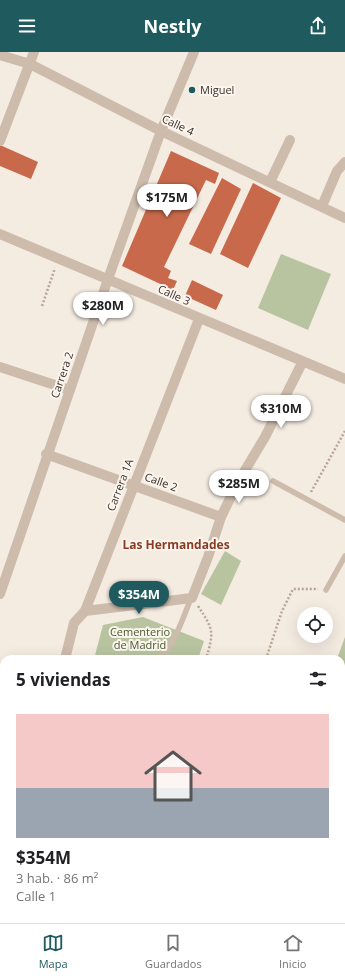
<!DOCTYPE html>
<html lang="es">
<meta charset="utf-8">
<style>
:root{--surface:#fff;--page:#f6f6f6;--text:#202124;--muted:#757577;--line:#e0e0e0;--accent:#1f5a5e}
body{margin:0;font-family:"Open Sans",sans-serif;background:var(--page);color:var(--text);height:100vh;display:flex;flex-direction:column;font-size:15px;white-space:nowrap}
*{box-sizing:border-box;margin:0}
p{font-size:13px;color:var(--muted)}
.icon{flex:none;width:22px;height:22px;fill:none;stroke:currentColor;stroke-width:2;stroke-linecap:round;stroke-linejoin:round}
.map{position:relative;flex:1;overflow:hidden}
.side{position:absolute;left:0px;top:603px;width:345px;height:268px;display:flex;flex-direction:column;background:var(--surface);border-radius:12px 12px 0 0;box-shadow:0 4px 16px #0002}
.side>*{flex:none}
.tools{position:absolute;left:297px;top:555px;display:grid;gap:8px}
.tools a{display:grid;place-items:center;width:36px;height:36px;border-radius:50%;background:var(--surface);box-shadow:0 4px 16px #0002;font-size:20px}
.price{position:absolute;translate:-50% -34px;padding:0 9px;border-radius:14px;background:#fff;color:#222;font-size:13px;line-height:26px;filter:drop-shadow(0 1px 2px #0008)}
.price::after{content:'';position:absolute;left:50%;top:24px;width:12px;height:9px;margin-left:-6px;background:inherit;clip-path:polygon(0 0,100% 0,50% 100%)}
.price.current{background:var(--accent);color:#fff}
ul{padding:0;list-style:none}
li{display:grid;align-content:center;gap:8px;height:212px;padding:0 16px}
li span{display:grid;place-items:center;height:124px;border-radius:0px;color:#555}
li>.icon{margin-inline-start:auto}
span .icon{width:72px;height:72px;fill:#fffc;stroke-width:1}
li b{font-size:17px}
h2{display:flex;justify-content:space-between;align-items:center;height:48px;padding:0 16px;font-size:17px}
header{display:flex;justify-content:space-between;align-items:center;height:52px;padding:0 16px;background:var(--accent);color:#fff;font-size:18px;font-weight:700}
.dock{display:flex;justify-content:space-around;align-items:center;height:56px;border-top:1px solid var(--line);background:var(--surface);font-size:11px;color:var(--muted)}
.dock a{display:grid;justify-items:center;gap:2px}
.dock .current{color:var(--accent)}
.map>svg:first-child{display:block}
.green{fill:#b8c4a0}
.building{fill:#c8694b}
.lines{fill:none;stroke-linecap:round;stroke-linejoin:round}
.path{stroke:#b9a596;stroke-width:2.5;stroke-dasharray:2 2;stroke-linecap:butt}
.lane{stroke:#cdbbac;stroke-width:5.5}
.street{stroke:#cdbbac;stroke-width:10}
.poi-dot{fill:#1f5a5e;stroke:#fbf5ee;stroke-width:1.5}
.labels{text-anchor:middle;stroke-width:4;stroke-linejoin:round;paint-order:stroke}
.poi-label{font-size:11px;fill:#3b302b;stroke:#fbf5ee;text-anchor:start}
.street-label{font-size:11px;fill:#3b302b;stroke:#fbf5ee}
.park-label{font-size:11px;fill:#4a5a2e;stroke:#fbf5ee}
.neighbourhood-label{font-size:12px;font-weight:bold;fill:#8c3b22;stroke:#fbf5ee}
</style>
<header><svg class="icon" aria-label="menu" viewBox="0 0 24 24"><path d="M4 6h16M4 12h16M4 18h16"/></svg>Nestly<svg class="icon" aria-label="share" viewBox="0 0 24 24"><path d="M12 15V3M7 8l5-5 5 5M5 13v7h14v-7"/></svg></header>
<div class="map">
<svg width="345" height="871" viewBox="0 0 345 871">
<rect width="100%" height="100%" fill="#f4ebe1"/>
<g class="green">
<polygon points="281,202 331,222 308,278 258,256"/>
<polygon points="225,499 241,509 221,553 201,542"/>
<polygon points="143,565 204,589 198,607 94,607 103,573"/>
<polygon points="345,585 345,871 266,871 265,867 341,867 341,607 337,607"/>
<polygon points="0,644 4,646 4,867 128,867 127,871 0,871"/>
</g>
<g class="building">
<polygon points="0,93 38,110 31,127 0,114"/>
<polygon points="171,99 219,121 215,132 206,128 164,215 171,219 168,226 177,229 173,238 122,214"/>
<polygon points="222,126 241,137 211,202 189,192"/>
<polygon points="253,131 281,146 248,216 220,202"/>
<polygon points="192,228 223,243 216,258 185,244"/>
</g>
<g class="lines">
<g class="path">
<polyline points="42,254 55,216"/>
<polyline points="311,440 345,379"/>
<path d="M198,554C214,578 214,580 206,607"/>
<polyline points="266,607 282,559 293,537 318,537"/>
<polyline points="0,771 3,776 0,786"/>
<polyline points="0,832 4,838"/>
<polyline points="31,867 37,871"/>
<polyline points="135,871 135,867"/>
</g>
<g class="lane">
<polyline points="273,429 345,468"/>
<polyline points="326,538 345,504"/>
<path d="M158,607C175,593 183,566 191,546"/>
<polyline points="344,871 345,861"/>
</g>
<g class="street">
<polyline points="0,3 30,12 161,79 345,166"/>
<polyline points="0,89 34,0"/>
<polyline points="270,130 290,88"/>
<polyline points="322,154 337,119 345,110"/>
<polyline points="0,182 345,327"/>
<polyline points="0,315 70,338"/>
<polyline points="46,402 221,465"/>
<polyline points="0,542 108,227 161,79 194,0"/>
<polyline points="85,559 192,546 208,505 221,465 238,430 265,385 302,311"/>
<polyline points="65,607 74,571 85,559 199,267"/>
</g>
</g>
<circle class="poi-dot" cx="192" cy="38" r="4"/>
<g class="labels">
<g class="poi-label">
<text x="200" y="42">Miguel</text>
</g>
<g class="street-label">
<text transform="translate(178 73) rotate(25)" y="4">Calle 4</text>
<text transform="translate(174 243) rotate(24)" y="4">Calle 3</text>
<text transform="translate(62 323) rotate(-71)" y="4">Carrera 2</text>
<text transform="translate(161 430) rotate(20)" y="4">Calle 2</text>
<text transform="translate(120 433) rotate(-69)" y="4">Carrera 1A</text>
</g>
<g class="park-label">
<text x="140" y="584">Cementerio<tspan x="140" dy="13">de Madrid</tspan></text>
</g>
<g class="neighbourhood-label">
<text x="176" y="497">Las Hermandades</text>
</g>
</g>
</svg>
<div class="tools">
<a><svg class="icon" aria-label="locate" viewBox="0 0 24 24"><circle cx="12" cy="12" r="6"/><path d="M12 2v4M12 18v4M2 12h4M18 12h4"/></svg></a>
</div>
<b class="price" style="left:167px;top:166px">$175M</b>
<b class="price" style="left:103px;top:274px">$280M</b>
<b class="price" style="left:281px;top:377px">$310M</b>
<b class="price" style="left:239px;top:452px">$285M</b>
<b class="price current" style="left:139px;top:563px">$354M</b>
<section class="side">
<h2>5 viviendas<svg class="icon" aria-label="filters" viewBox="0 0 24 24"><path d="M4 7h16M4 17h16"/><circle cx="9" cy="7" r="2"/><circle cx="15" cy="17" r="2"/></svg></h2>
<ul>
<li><span style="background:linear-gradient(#f6c9c9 60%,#9aa5b1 0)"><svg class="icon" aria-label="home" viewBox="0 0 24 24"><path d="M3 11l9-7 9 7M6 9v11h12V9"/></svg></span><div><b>$354M</b><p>3 hab. · 86 m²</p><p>Calle 1</p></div></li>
</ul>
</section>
</div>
<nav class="dock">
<a class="current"><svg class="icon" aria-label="map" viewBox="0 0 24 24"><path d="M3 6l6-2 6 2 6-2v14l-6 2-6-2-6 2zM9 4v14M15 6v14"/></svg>Mapa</a>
<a><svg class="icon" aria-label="saved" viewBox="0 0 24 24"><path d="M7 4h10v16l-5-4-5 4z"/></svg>Guardados</a>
<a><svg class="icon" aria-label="home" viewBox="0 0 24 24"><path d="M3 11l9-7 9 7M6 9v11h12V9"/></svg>Inicio</a>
</nav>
